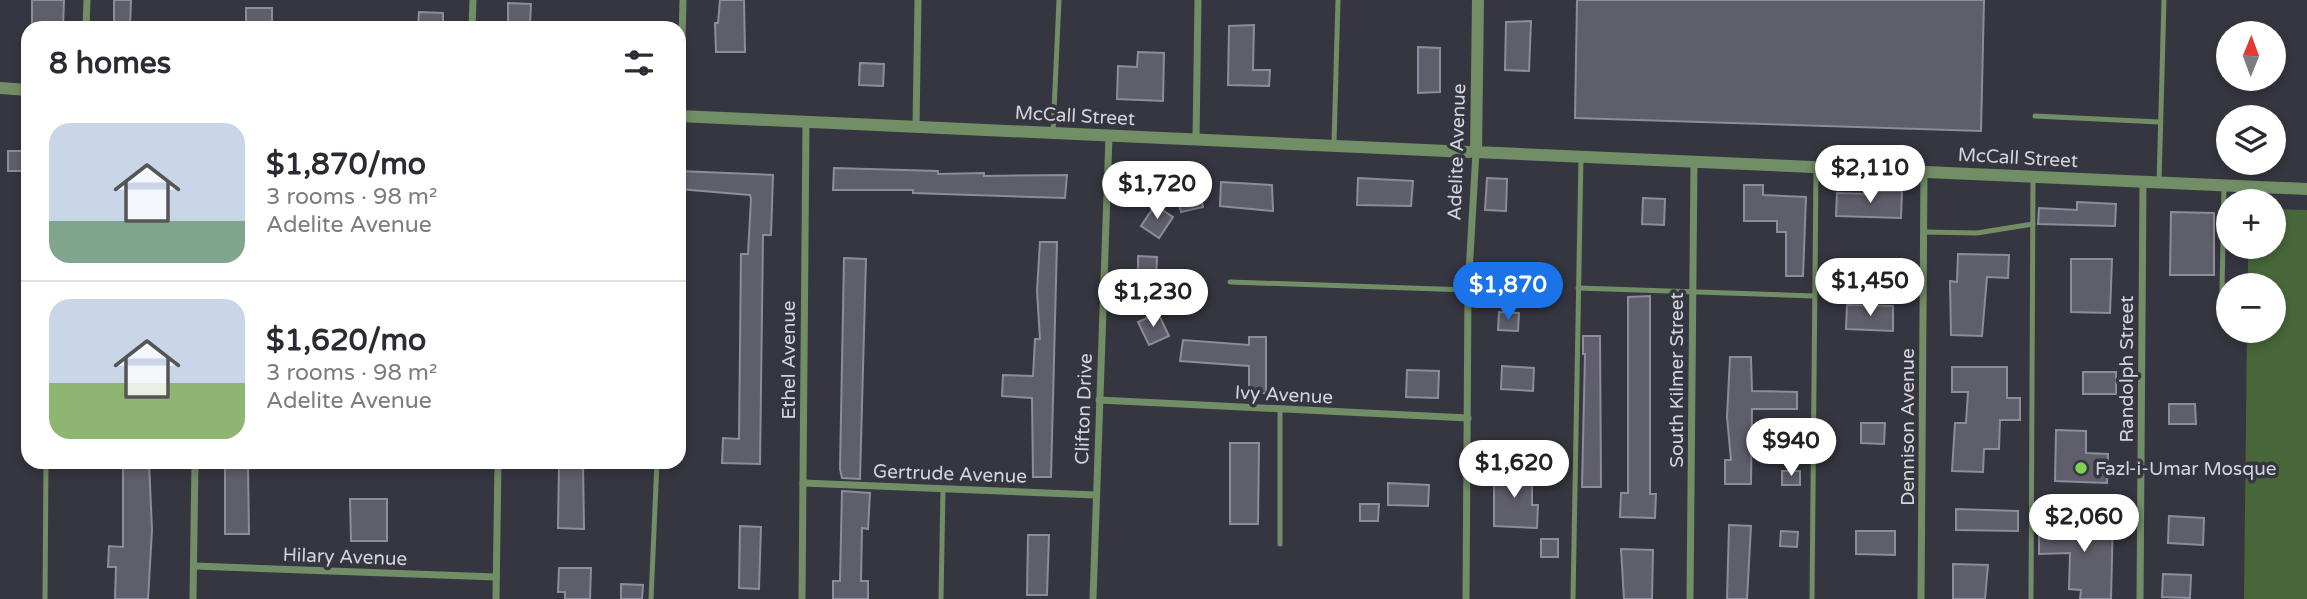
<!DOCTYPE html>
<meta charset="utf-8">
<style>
:root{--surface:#fff;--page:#f7f7f7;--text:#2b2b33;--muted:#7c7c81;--line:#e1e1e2;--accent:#1a73e8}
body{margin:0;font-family:"Varela Round",sans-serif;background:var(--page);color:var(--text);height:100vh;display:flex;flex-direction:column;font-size:26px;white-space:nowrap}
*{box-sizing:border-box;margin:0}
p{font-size:23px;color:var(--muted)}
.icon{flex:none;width:38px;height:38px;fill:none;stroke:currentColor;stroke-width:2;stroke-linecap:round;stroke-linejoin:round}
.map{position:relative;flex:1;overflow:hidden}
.side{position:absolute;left:21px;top:21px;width:665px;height:448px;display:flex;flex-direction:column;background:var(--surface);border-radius:21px;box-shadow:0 4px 10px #0003}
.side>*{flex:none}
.needle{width:46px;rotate:1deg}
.tools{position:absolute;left:2216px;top:21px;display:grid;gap:14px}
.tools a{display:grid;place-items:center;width:70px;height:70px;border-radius:50%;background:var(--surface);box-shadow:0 4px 10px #0003;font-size:35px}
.price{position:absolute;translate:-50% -60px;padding:0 16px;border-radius:24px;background:#fff;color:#222;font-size:23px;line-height:46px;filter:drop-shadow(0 2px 4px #0008)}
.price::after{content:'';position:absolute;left:50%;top:42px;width:21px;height:16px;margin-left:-10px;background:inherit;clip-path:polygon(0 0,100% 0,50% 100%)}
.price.on{background:var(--accent);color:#fff}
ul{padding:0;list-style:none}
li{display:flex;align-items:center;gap:21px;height:175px;padding:0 28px}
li+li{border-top:2px solid var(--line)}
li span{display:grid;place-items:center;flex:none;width:196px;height:140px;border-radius:21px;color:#555}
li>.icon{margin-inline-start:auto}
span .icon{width:84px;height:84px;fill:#fffc;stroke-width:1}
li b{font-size:30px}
h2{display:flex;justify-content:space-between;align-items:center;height:84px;padding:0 28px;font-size:30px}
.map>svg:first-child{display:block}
.green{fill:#47673a}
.building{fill:#5f5e6b;stroke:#8d8c9a;stroke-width:2}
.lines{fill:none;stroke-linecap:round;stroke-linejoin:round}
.service{stroke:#728e66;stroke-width:5}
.minor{stroke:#728e66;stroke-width:7}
.tertiary{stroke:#728e66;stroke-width:12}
.poi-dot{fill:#7dd154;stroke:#363641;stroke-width:2.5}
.labels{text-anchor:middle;stroke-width:7;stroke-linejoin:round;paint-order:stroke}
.street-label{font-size:19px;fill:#d4d4dc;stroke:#363641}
.poi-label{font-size:19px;fill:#d4d4dc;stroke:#363641;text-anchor:start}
</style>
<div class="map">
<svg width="2307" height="599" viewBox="0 0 2307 599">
<rect width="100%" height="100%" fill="#363641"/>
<polygon class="green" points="2273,209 2307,210 2307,599 2244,599 2247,331 2273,331 2273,285 2248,285 2248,247 2273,247"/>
<g class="building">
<polygon points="32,0 64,0 63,28 32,28"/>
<polygon points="114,0 131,0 130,28 114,28"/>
<polygon points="720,0 744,0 745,52 716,52 715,23 718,23"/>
<polygon points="1577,0 1984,0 1981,131 1575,118"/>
<polygon points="508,3 531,4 530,25 508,24"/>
<rect x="246" y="8" width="26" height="20"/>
<polygon points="419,12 443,13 443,28 418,28"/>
<polygon points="1531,21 1529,71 1505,70 1506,22"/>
<polygon points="1254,25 1253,70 1270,70 1269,86 1228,85 1229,26"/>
<polygon points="1418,47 1440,48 1440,92 1418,93"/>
<polygon points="1138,52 1164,53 1163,101 1117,99 1118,66 1137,67"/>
<polygon points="860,63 884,64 883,86 859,85"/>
<polygon points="8,151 26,151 25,171 8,171"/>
<polygon points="834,168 938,171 938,174 984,173 984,176 1067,175 1065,198 913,193 913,190 833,190"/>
<polygon points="679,171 773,175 771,235 763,235 760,464 722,463 723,438 739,439 741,254 748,254 751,199 750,195 679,189"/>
<polygon points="1358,178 1413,181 1411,206 1357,205"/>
<polygon points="1487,178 1507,179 1506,211 1485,210"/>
<polygon points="1221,182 1272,185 1273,211 1220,206"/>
<polygon points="1198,184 1203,207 1181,212 1176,189"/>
<polygon points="1744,185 1763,185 1763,195 1806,197 1803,276 1786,276 1786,232 1777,232 1777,221 1744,221"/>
<polygon points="1870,191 1902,191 1901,218 1836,216 1837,193 1870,194"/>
<polygon points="1643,198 1665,199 1664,225 1642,224"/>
<polygon points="2077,202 2116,204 2115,226 2038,224 2039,208 2077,210"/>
<polygon points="1155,205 1173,217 1159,238 1141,226"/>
<polygon points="2171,212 2214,213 2214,275 2170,275"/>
<polygon points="1040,242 1057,242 1051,477 1033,477 1032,398 1002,396 1003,375 1033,376 1035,339 1040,339 1037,291"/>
<polygon points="1958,254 2009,255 2008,278 1987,277 1982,336 1951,335 1950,281 1957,282"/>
<polygon points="1138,256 1157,257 1156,283 1138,282"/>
<polygon points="844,258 866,259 860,479 842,478 840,469"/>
<polygon points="2071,259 2112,259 2110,313 2071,312"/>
<polygon points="1650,296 1650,494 1656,494 1655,518 1620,517 1621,493 1628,493 1628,297"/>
<polygon points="1847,305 1893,306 1893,331 1846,329"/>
<polygon points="1499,312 1519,313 1518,331 1498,330"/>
<polygon points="1158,313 1169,336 1149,345 1138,322"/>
<polygon points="1583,336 1600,336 1601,487 1582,487 1585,354 1583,354"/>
<polygon points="1249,337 1266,337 1266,393 1249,393 1249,366 1180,361 1183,340 1249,345"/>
<polygon points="1730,357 1751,357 1752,391 1797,392 1797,409 1752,409 1751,484 1725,484 1725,460 1731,460 1727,417"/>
<polygon points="1502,366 1534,368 1533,391 1501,389"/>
<polygon points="1952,367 2007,367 2007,398 2020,398 2020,420 2000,420 1999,449 1984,449 1983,472 1952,471 1955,423 1966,423 1968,392 1952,392"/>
<polygon points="1407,370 1439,371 1438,398 1406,397"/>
<rect x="2083" y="372" width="33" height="22"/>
<polygon points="2169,404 2195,404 2196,424 2169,424"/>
<polygon points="1861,423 1885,423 1884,444 1861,443"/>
<polygon points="2056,430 2086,431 2086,453 2108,454 2107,483 2055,481"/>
<polygon points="1230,443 1259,443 1258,524 1230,524"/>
<polygon points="123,462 149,462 152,530 148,599 115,599 116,567 108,567 109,546 123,547"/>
<polygon points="559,462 583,462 584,529 558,528"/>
<polygon points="248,466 249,534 225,534 225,467"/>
<rect x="1782" y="471" width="18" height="14"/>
<polygon points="1494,472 1532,472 1532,505 1538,505 1537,528 1494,526"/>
<polygon points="1388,483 1429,485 1428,506 1388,505"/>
<polygon points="842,491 870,493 868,529 862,528 861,581 868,581 868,599 833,599 833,581 840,581"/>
<polygon points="350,499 387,499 387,541 351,541"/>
<polygon points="1360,504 1379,504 1378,521 1360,521"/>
<polygon points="1956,509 2018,511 2018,531 1956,530"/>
<polygon points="2078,515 2113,516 2111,599 2080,599 2081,590 2069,589 2070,553 2039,554 2039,527 2078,527"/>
<polygon points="2169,516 2204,518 2203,545 2168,543"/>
<polygon points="1729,525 1751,526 1747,599 1727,599"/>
<polygon points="740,526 761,527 759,589 739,588"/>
<polygon points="1781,531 1798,532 1797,547 1780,546"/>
<polygon points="1856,531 1895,531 1895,555 1856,554"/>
<polygon points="1028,535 1049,535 1047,595 1027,595"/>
<rect x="1541" y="539" width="17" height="18"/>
<polygon points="1621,549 1653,550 1652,599 1624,599"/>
<polygon points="1953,564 1988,565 1985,599 1953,599"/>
<polygon points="559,568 591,568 590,599 565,599 565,592 558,592"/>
<polygon points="2163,574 2191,575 2190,598 2162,597"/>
<polygon points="621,584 643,585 642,599 621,599"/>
</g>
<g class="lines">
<g class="service">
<polyline points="2035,116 2159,122"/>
<polyline points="1053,133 1059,0"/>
<polyline points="1334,144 1338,0"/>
<polyline points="2159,183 2164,0"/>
<polyline points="1924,232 1977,233 2033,224"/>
<polyline points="1230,282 1468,290"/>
<polyline points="1578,288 1814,296"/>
<polyline points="2222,292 2224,186"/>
<polyline points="1280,410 1280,544"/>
<polyline points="45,599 46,462"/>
<polyline points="651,599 657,462"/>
<polyline points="941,599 943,489"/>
<polyline points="1573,599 1581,156"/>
<polyline points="1812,599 1816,168"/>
<polyline points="2031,599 2033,177"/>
</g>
<g class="minor">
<polyline points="86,28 87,0"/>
<polyline points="472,28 473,0"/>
<polyline points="680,116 683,0"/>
<polyline points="916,127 918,0"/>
<polyline points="1196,139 1198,0"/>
<polyline points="1099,400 1468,418"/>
<polyline points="803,483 1096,495"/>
<polyline points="194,566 496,577"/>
<polyline points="193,599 195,462"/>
<polyline points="496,599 498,462"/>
<polyline points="802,599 806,122"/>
<polyline points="1093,599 1109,136"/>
<polyline points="1466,599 1468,290 1476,152 1473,152"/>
<polyline points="1690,599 1694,161"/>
<polyline points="1921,599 1924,171"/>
<polyline points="2140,599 2143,182"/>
</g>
<g class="tertiary">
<polyline points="1478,0 1476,152 2307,189"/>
<polyline points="0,88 28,90"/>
<polyline points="679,116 1469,152"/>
</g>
</g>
<circle class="poi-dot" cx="2081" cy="468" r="7"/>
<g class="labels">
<g class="street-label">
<text transform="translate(1075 115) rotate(3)" y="7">McCall Street</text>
<text transform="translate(1456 152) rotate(-88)" y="7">Adelite Avenue</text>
<text transform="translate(2018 157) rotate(3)" y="7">McCall Street</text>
<text transform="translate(788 360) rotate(-90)" y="7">Ethel Avenue</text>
<text transform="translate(2126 369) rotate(-90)" y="7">Randolph Street</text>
<text transform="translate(1676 380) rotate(-90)" y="7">South Kilmer Street</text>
<text transform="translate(1284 394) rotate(3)" y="7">Ivy Avenue</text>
<text transform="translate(1083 409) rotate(-88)" y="7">Clifton Drive</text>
<text transform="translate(1907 427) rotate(-90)" y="7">Dennison Avenue</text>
<text transform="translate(950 473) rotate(2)" y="7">Gertrude Avenue</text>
<text transform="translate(345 556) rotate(2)" y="7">Hilary Avenue</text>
</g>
<g class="poi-label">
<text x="2095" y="475">Fazl-i-Umar Mosque</text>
</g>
</g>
</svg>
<div class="tools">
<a><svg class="needle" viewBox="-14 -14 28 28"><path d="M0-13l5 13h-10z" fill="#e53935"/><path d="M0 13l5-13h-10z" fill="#7c7c81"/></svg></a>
<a><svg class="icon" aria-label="layers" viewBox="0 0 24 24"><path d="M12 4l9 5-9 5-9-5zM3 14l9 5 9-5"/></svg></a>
<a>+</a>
<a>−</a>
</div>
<b class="price" style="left:1870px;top:205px">$2,110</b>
<b class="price" style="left:1157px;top:221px">$1,720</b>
<b class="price" style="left:1870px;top:318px">$1,450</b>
<b class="price on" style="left:1508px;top:322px">$1,870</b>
<b class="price" style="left:1153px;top:329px">$1,230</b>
<b class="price" style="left:1791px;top:478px">$940</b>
<b class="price" style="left:1514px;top:500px">$1,620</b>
<b class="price" style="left:2084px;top:554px">$2,060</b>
<section class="side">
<h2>8 homes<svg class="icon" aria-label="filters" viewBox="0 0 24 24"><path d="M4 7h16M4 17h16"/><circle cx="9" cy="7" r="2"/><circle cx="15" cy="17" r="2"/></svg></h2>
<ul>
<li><span style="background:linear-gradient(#c9d6e8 70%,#7fa58c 0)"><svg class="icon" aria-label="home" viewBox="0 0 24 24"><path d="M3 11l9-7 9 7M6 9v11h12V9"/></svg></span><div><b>$1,870/mo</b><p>3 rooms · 98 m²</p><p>Adelite Avenue</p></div></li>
<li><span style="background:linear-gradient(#c9d6e8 60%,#8fb573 0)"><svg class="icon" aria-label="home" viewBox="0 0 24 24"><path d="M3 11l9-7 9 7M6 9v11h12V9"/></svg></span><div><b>$1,620/mo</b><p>3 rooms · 98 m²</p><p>Adelite Avenue</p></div></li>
</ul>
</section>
</div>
